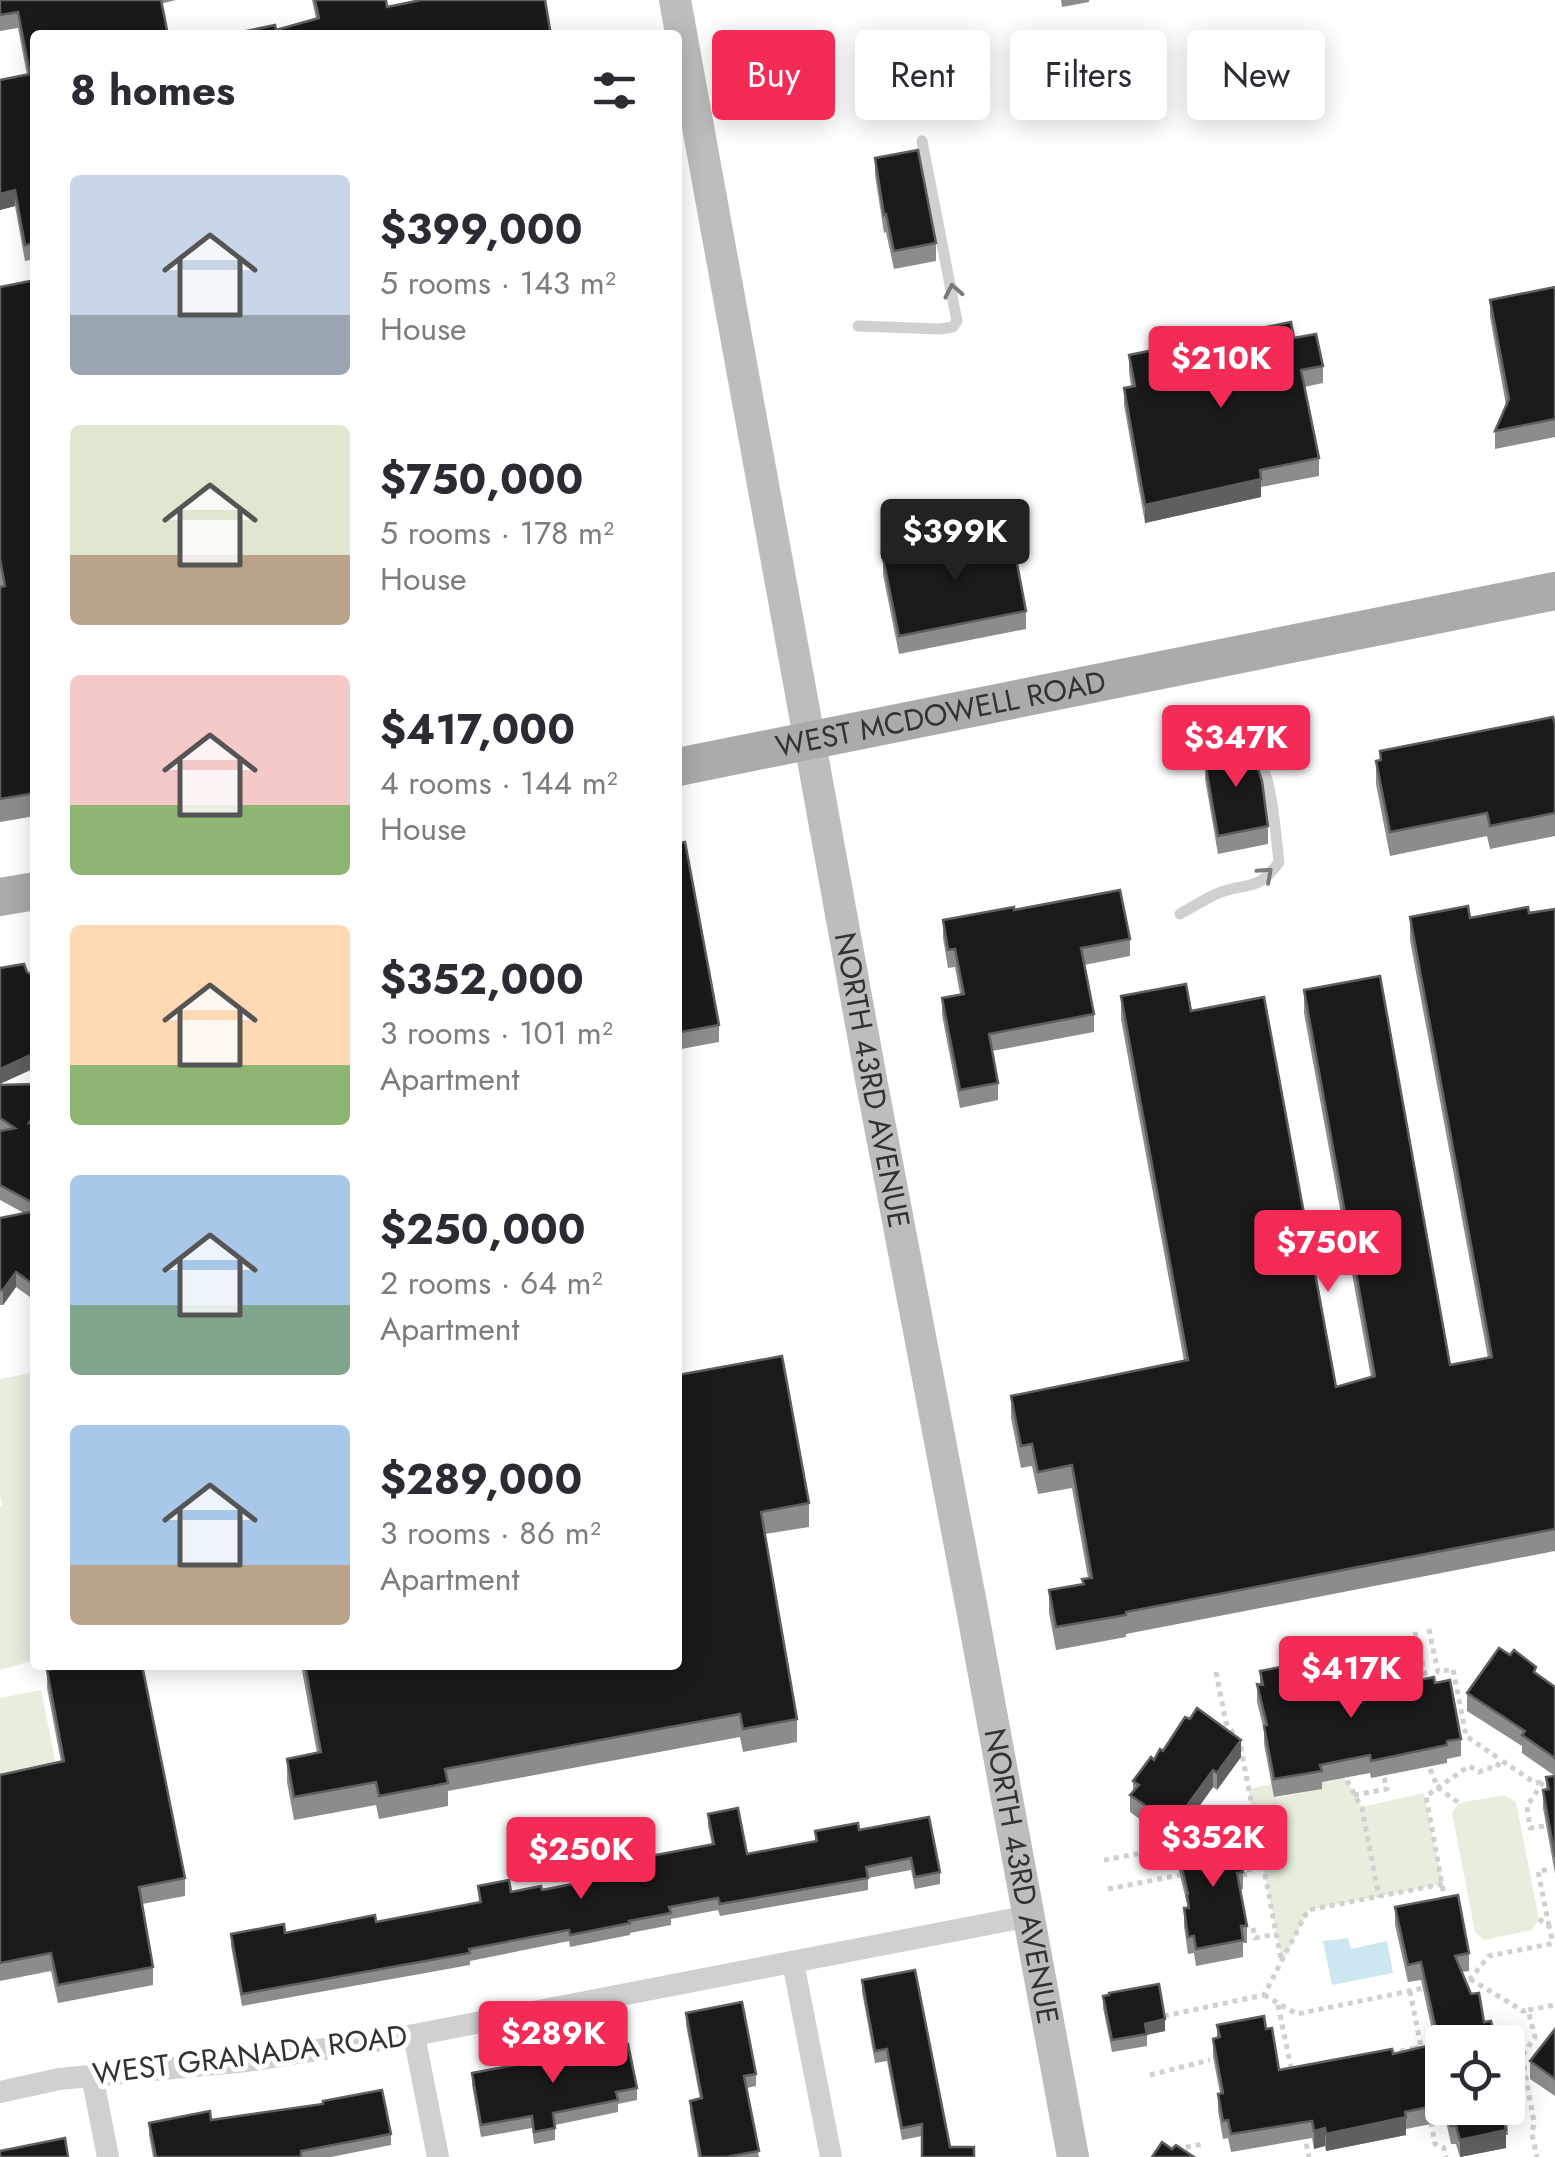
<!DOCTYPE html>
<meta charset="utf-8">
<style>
:root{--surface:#fff;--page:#f7f7f7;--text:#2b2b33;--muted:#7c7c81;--accent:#f42b56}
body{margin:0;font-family:Jost,sans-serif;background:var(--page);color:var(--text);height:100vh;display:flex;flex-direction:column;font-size:38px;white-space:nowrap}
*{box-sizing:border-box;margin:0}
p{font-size:32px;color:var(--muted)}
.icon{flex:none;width:55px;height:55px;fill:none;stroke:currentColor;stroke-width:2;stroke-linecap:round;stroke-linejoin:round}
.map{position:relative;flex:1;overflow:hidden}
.sheet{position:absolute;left:30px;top:30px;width:652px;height:1640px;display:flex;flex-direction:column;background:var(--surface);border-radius:10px;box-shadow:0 5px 25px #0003}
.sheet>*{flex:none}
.hud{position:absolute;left:712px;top:30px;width:692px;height:90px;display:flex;gap:20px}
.buttons{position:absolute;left:1425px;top:2025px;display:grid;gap:20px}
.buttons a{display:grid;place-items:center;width:100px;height:100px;border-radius:10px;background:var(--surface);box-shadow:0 5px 25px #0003;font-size:50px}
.price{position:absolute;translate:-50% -85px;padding:0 22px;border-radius:10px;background:var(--accent);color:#fff;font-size:32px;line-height:65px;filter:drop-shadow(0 2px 5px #0008)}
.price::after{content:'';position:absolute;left:50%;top:60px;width:30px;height:22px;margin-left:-15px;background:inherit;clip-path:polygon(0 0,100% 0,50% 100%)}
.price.on{background:#222;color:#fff}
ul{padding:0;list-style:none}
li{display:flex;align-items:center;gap:30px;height:250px;padding:0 40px}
li span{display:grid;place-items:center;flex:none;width:280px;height:200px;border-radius:10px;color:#555}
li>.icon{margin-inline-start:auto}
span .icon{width:120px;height:120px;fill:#fffc;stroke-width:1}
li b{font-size:42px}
h2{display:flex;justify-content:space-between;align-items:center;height:120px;padding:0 40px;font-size:42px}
.chip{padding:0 35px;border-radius:10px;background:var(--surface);box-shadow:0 5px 25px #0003;font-size:35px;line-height:90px}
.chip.on{background:var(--accent);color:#fff}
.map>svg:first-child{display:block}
.green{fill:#e8eede}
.water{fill:#cce7f0}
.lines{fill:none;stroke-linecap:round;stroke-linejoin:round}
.path{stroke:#d0d0d0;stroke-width:5;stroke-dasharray:5 5;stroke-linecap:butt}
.service{stroke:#d0d0d0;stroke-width:11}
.minor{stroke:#d0d0d0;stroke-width:22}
.secondary{stroke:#bdbdbd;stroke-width:32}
.primary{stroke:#ababab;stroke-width:38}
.wall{fill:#8c8c8c}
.shaded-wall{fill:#5f5f5f}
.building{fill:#1a1a1a;stroke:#5f5f5f;stroke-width:2.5}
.oneway{stroke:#7a7a7a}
.labels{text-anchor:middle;stroke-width:10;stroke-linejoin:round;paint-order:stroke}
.street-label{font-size:30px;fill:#333;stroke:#fff}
</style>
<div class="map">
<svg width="1555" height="2157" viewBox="0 0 1555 2157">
<rect width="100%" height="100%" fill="#fff"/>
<g class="green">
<polygon points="35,1372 35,1660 0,1670 0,1506 2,1505 0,1494 0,1379"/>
<polygon points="41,1690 59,1779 0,1792 0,1698"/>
<polygon points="1342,1773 1362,1807 1424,1793 1443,1884 1309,1910 1282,1962 1248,1789 1272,1784 1276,1798 1321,1789 1318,1777"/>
<polygon points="1504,1795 1516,1802 1539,1919 1532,1930 1484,1940 1475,1932 1452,1813 1459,1803"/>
</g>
<polygon class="water" points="1348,1938 1351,1949 1387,1941 1393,1973 1332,1985 1323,1941"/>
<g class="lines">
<g class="path">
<polyline points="1429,1629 1438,1672 1453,1669 1466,1736 1501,1760"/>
<polyline points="1415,1632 1427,1683"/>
<polyline points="1358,1643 1369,1694"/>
<polyline points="1338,1647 1347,1692 1344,1699"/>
<polyline points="1216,1672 1226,1723 1240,1743 1281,1959"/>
<polyline points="1430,1769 1438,1788 1459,1803"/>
<polyline points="1342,1772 1362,1808 1379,1897"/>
<polyline points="1543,1782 1527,1806 1530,1828 1545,1826"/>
<polyline points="1354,1795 1387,1789 1384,1777"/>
<polyline points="1225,1838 1257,1832"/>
<polyline points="1104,1860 1180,1846"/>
<polyline points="1237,1865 1262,1860"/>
<polyline points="1242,1875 1250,1874 1247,1863"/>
<polyline points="1108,1889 1180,1875"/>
<polyline points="1445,1901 1426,1796 1469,1766 1479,1772 1487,1768 1496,1768 1501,1760 1535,1783 1555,1780"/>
<polyline points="1539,1919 1549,1926 1553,1943"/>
<polyline points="1549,1926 1538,1871 1552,1869"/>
<polyline points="1253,1928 1255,1938 1276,1934"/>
<polyline points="1470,1979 1523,2011 1528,2010"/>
<polyline points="1459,1982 1470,1979 1489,1956 1555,1943"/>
<polyline points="1410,1991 1421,2047 1416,2048 1417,2052"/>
<polyline points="1264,1995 1297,2014 1429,1987"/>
<polyline points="1278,2005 1292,2072"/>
<polyline points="1164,2016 1264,1995 1308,1910 1443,1884"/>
<polyline points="1390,2053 1416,2048"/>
<polyline points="1508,2053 1520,2050 1522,2056 1535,2037 1528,2010 1555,2005"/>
<polyline points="1522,2056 1534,2122 1532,2134 1537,2157"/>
<polyline points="1150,2075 1210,2060"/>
<polyline points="1431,2122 1435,2144 1444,2148 1446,2157"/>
<polyline points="1304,2134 1309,2157"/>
<polyline points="1176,2149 1203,2144"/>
</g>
<g class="service">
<polyline points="858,326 940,329 953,327 957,321 922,141"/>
<path d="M1180,914C1192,907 1204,900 1216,894C1247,881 1256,894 1279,862C1274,821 1273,771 1247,737"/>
</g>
<g class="minor">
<polyline points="793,1962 831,2157"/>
<polyline points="414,2035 438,2157"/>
<polyline points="92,2076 108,2157"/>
<polyline points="0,2092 59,2079 247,2061 414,2035 1030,1916"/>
</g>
<path class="secondary" id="s1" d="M675,0L871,1079L972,1609L1073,2157"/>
<g class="primary">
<path id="s2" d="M678,767L1555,591"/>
<polyline points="0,897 35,891"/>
</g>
</g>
<g class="wall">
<polygon points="0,0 176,0 35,35 35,259 25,261 15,206 0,210 0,80 27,75 18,28 0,31"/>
<polygon points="312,0 386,0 387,7 276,30 316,19"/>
<polygon points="1061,0 1089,0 1089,2 1062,7"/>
<polygon points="875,158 936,243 936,261 894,269 886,232 884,233 875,175"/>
<polygon points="35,280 35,816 0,822 0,287"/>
<polygon points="1555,287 1555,437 1495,449 1495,431 1506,405 1490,317 1490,300"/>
<polygon points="1294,338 1323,366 1323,383 1304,387 1319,458 1319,476 1261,487 1261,497 1145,523 1124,405 1124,388 1131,386 1129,372 1129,355"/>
<polygon points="883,558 1026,611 1026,629 899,654 883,575"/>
<polygon points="1555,725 1555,836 1490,849 1487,836 1390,856 1376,784 1376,761 1380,760 1380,751"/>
<polygon points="1207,751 1268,826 1268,844 1218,854 1205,779"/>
<polygon points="678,843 719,1025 719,1042 681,1049 678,1031"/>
<polygon points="1555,909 1555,1551 1126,1634 1126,1637 1056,1650 1049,1613 1049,1590 1082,1584 1082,1579 1088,1578 1072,1488 1038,1494 1032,1466 1021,1468 1011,1418 1011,1396 1184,1361 1121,1019 1121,996 1191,1011 1336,1387 1371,1377 1304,1013 1304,990 1450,1365 1488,1358 1410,940 1410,917 1470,918"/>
<polygon points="1014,910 1130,939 1130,956 1084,965 1094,1014 1094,1032 992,1051 998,1083 998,1100 960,1108 942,1015 942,998 960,994 955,967 948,968 943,938 943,920"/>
<polygon points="35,1084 35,1296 30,1297 16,1287 3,1305 0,1305 0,1218 24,1213 0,1200 0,1085"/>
<polygon points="678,1375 809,1503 809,1527 765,1534 797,1719 797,1742 743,1752 740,1737 448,1791 448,1806 379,1819 376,1805 294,1820 287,1782 287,1759 317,1753 301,1665 678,1665"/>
<polygon points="47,1670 185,1878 185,1896 142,1904 153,1967 153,1985 58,2003 51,1971 0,1981 0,1775 61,1762 47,1688"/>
<polygon points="1260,1671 1310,1676 1320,1700 1435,1683 1461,1739 1461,1756 1447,1759 1447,1763 1371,1778 1370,1773 1322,1782 1322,1789 1274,1797 1264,1744 1264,1730 1257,1702 1257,1684 1260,1684"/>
<polygon points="1536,1673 1555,1687 1555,1776 1522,1753 1522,1746 1467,1711 1467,1693"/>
<polygon points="1163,1751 1241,1757 1217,1790 1213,1787 1173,1843 1130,1812 1130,1795 1133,1791 1133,1781"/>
<polygon points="1555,1776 1555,1874 1543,1808 1543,1790 1546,1789 1546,1777"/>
<polygon points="708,1814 747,1854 815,1841 815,1831 859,1830 940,1872 940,1884 915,1889 911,1870 868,1878 868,1890 720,1916 718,1910 671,1919 671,1925 630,1933 630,1935 570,1947 569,1941 470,1961 470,1965 242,2006 231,1946 231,1934 285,1933 376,1922 479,1902 478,1886 511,1892 542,1890 631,1873 630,1860 712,1845 708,1826"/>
<polygon points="1176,1841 1232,1844 1243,1872 1243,1889 1240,1890 1247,1926 1247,1943 1243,1943 1243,1957 1196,1966 1194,1953 1188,1954 1184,1926 1184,1908 1187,1908 1187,1904 1176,1859"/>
<polygon points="1395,1907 1469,1953 1469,1971 1462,1972 1442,2042 1442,2108 1507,2108 1508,2135 1506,2135 1506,2148 1460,2157 1456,2144 1451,2144 1446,2121 1406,2129 1406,2135 1326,2151 1325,2146 1314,2149 1312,2138 1231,2152 1228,2138 1223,2139 1218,2111 1218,2094 1220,2093 1213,2057 1213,2039 1217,2038 1217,2025 1266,2029 1279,2070 1393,2054 1435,2044 1421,1980 1408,1982 1395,1925"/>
<polygon points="862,1980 950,2147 922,2136 902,2140 887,2061 875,2063 862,1992"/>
<polygon points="1103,1996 1165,2031 1147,2035 1147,2046 1112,2052 1103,2008"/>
<polygon points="686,2013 756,2074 756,2086 747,2088 759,2157 698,2157 690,2112 690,2101 700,2099 686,2025"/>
<polygon points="1555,2029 1555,2096 1530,2079 1530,2061"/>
<polygon points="472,2073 637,2088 637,2100 618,2104 618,2112 555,2125 555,2140 534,2144 532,2128 481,2137 472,2085"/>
<polygon points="211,2120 391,2134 391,2145 331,2157 153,2157 149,2135 149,2123"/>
</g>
<g class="shaded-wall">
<polygon points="15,190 15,206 0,210 0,194"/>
<polygon points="1261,479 1261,497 1145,523 1145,505"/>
<polygon points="35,1053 35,1068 0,1084 0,1069"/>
<polygon points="16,1272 16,1287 3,1305 3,1290"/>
<polygon points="1241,1740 1241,1757 1217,1790 1217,1773"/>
<polygon points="1213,1770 1213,1787 1173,1843 1173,1825"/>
<polygon points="1165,2019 1165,2031 1145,2035 1145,2024"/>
<polygon points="1406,2117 1406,2135 1326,2151 1326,2134"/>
<polygon points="1325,2128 1325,2146 1314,2149 1314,2131"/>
<polygon points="1506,2130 1506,2148 1460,2157 1460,2140"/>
</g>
<g class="building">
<polygon points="0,0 161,0 168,35 35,35 35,243 25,245 15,190 0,194 0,80 30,74 18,12 0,15"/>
<polygon points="315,0 386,0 387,7 421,0 545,0 551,35 227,35 275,25 276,30 319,18"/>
<polygon points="918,150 936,243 894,251 886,214 884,215 875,158"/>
<polygon points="35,280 35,793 0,799 0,587 5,586 0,559 0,287"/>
<polygon points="1555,287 1555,419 1495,431 1509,399 1490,300"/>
<polygon points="1291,322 1294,338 1316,334 1323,366 1301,370 1319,458 1260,470 1261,479 1145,505 1124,388 1135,386 1129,355"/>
<polygon points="1011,532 1026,611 899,636 883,558"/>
<polygon points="1553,717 1555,725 1555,813 1490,826 1487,813 1390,832 1376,761 1381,760 1380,751"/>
<polygon points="1250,743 1262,781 1268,826 1218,836 1205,762 1208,761 1207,751"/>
<polygon points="685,842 719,1025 681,1032 678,1013 678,843"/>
<polygon points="1120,890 1130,939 1081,948 1094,1014 989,1034 998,1083 960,1090 942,998 964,994 955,949 948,950 943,920 1014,907 1014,910"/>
<polygon points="1468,906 1470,918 1528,907 1529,913 1555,909 1555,1529 1126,1612 1126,1615 1056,1627 1049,1590 1084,1584 1082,1579 1092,1578 1072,1465 1038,1472 1032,1444 1021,1446 1011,1396 1188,1360 1121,996 1186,984 1191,1011 1264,997 1336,1387 1375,1376 1304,990 1380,976 1450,1365 1492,1357 1410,917"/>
<polygon points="24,964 27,972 35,977 35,1053 0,1069 0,968"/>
<polygon points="35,1084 35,1113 29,1123 35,1122 35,1204 0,1185 0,1131 15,1128 0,1118 0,1085"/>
<polygon points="35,1211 35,1281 30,1282 16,1272 3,1290 0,1290 0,1218"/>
<polygon points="782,1356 809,1503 761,1512 797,1719 743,1729 740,1714 445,1769 448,1783 379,1796 376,1782 294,1797 287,1759 321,1752 305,1665 678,1665 678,1375"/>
<polygon points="1499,1648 1510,1655 1514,1650 1536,1667 1534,1672 1555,1687 1555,1758 1522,1735 1525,1731 1467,1693"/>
<polygon points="1307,1662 1310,1676 1315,1675 1320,1700 1434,1677 1435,1683 1450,1680 1461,1739 1447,1741 1447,1745 1371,1761 1370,1755 1320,1765 1322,1771 1274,1779 1264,1726 1267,1725 1257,1684 1263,1685 1260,1671"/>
<polygon points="74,1665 142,1665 185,1878 139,1887 153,1967 58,1985 51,1953 0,1963 0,1775 64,1761 47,1670"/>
<polygon points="1197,1708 1241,1740 1217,1773 1213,1770 1173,1825 1130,1795 1139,1785 1133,1781 1151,1757 1154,1760 1160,1749 1163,1751 1185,1717 1190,1719"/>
<polygon points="1555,1776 1555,1857 1543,1790 1549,1789 1546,1777"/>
<polygon points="738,1808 747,1854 817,1841 815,1831 858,1823 859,1830 929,1817 940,1872 915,1877 911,1858 866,1867 868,1878 720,1904 718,1898 669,1907 671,1913 629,1921 630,1923 570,1935 569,1930 469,1949 470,1953 242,1994 231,1934 284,1924 285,1933 375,1915 376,1922 481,1902 478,1886 509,1880 511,1892 541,1886 542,1890 633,1872 630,1860 714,1844 708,1814"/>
<polygon points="1229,1832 1232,1844 1238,1843 1243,1872 1237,1873 1247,1926 1241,1926 1243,1940 1196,1949 1194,1936 1188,1937 1184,1908 1189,1908 1187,1895 1188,1894 1176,1841"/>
<polygon points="1458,1895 1469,1953 1455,1956 1471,1994 1479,1993 1484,2022 1491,2021 1496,2042 1442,2042 1442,2104 1405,2112 1406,2117 1326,2134 1325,2128 1314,2131 1312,2121 1231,2134 1228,2120 1223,2121 1218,2094 1223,2093 1213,2039 1220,2037 1217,2025 1264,2016 1266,2029 1272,2028 1279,2070 1392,2049 1393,2054 1439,2043 1421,1962 1408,1965 1395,1907"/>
<polygon points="915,1970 950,2147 974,2147 974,2157 922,2157 922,2124 902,2128 887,2049 875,2051 862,1980"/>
<polygon points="1159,1984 1165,2019 1145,2024 1147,2034 1112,2040 1103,1996 1109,1995 1109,1993"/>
<polygon points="742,2002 756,2074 744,2076 759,2151 726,2157 701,2157 690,2101 702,2098 686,2013"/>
<polygon points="1555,2029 1555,2079 1530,2061"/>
<polygon points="628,2044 637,2088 616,2092 618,2100 553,2113 555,2128 534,2132 532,2116 481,2125 472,2073"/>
<polygon points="382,2090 391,2134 301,2151 301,2157 156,2157 149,2123 210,2111 211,2120 323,2104 323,2101"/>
<polygon points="1447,2108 1507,2108 1508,2117 1503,2118 1506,2130 1460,2140 1456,2126 1451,2126"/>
<polygon points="65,2138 68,2157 0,2157 0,2151"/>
<polygon points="1162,2142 1172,2149 1176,2145 1194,2157 1152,2157"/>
</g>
<defs><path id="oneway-chevron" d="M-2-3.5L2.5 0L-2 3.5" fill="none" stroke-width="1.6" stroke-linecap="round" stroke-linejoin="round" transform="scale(2.5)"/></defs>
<g class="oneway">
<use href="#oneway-chevron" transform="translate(953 291) rotate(-101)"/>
<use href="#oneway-chevron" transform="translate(1266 874) rotate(-42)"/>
</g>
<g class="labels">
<g class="street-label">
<text dy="10" stroke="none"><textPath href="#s2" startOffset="268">WEST MCDOWELL ROAD</textPath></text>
<text dy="10" stroke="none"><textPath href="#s1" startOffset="1098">NORTH 43RD AVENUE</textPath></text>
<text dy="10" stroke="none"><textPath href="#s1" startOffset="1908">NORTH 43RD AVENUE</textPath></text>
<text transform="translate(250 2055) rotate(-7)" y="10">WEST GRANADA ROAD</text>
</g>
</g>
</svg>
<div class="buttons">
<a><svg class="icon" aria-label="locate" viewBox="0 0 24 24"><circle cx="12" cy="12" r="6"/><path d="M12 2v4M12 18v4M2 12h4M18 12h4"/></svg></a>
</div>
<b class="price" style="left:1221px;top:411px">$210K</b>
<b class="price on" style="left:955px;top:584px">$399K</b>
<b class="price" style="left:1236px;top:790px">$347K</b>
<b class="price" style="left:1328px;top:1295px">$750K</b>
<b class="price" style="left:1351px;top:1721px">$417K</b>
<b class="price" style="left:1213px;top:1890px">$352K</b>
<b class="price" style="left:581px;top:1902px">$250K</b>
<b class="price" style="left:553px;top:2086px">$289K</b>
<div class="hud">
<a class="chip on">Buy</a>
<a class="chip">Rent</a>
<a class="chip">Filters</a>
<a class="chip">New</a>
</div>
<section class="sheet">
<h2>8 homes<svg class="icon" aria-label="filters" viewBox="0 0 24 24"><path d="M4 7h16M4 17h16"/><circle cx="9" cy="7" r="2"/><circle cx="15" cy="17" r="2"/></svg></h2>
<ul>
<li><span style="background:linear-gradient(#c9d6e8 70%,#9aa5b1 0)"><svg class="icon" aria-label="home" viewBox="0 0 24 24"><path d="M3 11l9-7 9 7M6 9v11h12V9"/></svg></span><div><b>$399,000</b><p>5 rooms · 143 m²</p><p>House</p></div></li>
<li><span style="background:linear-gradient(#dfe7d0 65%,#b9a48a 0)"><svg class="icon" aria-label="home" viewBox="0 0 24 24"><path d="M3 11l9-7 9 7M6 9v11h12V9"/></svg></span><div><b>$750,000</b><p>5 rooms · 178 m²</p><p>House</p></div></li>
<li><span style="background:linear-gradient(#f6c9c9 65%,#8fb573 0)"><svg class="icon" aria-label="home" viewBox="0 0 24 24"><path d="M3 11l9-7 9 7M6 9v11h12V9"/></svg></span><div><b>$417,000</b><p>4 rooms · 144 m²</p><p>House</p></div></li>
<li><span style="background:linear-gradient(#ffd9b3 70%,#8fb573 0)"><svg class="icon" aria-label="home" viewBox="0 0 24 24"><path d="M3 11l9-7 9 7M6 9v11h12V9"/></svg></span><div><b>$352,000</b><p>3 rooms · 101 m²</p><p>Apartment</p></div></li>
<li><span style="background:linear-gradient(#a9c7e8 65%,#7fa58c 0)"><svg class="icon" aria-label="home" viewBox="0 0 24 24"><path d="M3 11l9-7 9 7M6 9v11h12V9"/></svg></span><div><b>$250,000</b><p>2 rooms · 64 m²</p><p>Apartment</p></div></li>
<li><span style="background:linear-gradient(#a9c7e8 70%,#b9a48a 0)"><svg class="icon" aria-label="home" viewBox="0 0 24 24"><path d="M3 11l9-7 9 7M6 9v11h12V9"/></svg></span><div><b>$289,000</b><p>3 rooms · 86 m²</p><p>Apartment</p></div></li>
</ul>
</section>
</div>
